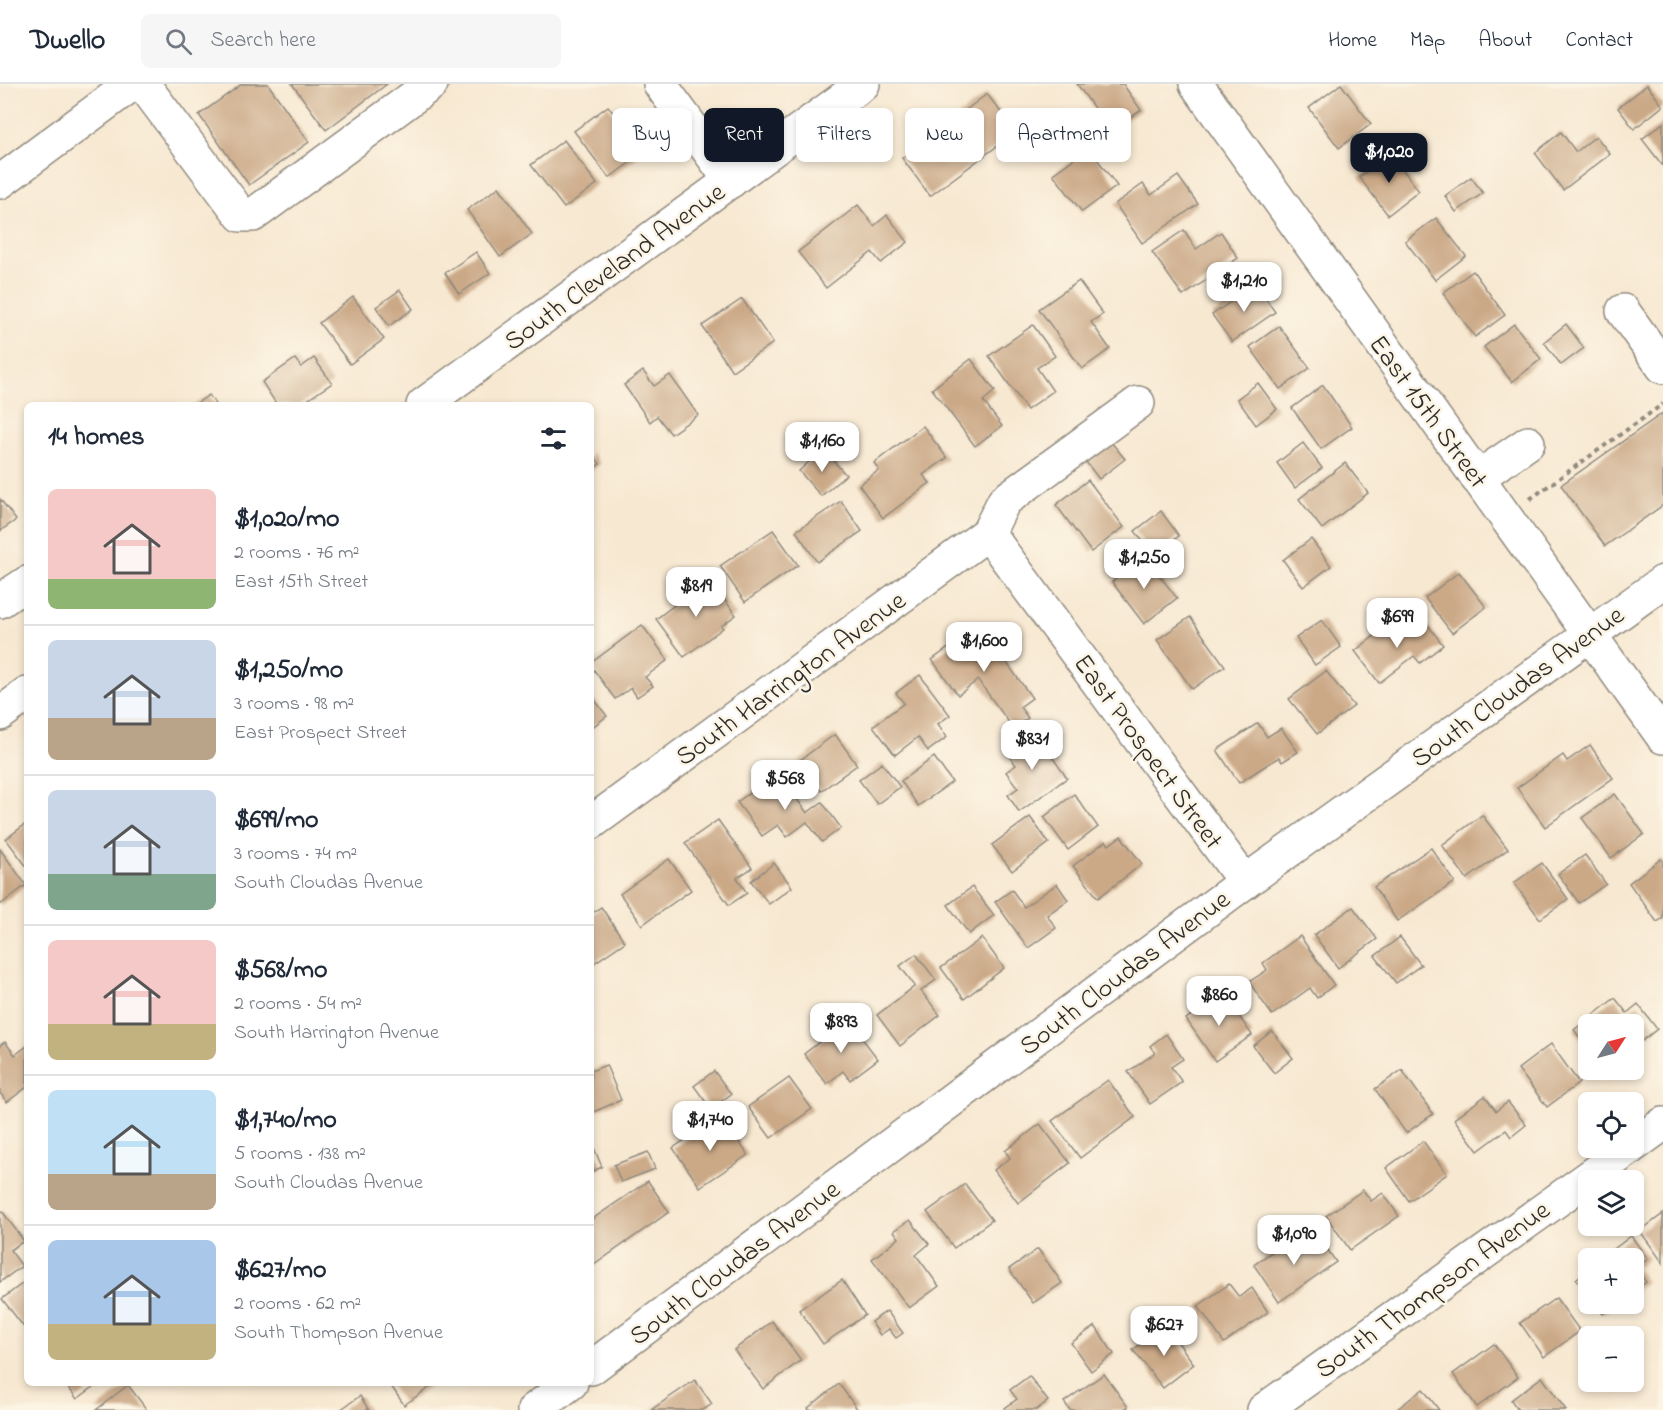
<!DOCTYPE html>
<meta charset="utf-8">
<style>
:root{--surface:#fff;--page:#f6f6f7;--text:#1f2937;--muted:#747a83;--line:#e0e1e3;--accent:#111827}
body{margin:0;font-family:"Indie Flower",sans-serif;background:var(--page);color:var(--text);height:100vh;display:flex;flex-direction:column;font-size:22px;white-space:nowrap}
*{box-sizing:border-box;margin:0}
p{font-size:20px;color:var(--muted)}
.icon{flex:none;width:33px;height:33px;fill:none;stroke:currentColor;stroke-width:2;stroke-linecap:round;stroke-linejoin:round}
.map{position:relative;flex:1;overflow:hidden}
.panel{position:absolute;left:24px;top:318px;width:570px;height:984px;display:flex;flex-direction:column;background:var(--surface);border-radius:9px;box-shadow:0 3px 9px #0003}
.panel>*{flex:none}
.top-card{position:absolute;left:612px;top:24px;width:570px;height:54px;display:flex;gap:12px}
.needle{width:39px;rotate:54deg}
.fabs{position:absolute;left:1578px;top:930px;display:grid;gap:12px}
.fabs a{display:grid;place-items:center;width:66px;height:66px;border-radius:9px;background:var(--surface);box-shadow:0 3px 9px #0003;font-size:30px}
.price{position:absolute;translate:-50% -51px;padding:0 14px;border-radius:12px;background:#fff;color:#222;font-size:20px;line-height:39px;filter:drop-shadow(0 2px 3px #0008)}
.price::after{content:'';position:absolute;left:50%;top:36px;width:18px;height:14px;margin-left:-9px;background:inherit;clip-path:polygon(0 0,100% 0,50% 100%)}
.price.active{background:var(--accent);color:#fff}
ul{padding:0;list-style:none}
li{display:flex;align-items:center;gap:18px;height:150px;padding:0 24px}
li+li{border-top:2px solid var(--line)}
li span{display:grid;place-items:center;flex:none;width:168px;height:120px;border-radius:9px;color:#555}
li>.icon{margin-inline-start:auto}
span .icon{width:72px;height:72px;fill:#fffc;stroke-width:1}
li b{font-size:26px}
h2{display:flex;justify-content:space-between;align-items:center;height:72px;padding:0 24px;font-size:26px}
.tag{padding:0 21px;border-radius:9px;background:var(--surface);box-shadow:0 3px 9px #0003;font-size:21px;line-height:54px}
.tag.active{background:var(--accent);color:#fff}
header{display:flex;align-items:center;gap:36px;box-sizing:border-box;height:84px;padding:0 30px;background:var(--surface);border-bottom:2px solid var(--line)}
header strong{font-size:28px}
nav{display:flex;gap:33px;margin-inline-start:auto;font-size:21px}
.search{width:420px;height:54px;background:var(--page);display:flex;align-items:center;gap:15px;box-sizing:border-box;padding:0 21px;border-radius:9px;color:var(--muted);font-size:22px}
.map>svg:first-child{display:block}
.building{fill:#cba987}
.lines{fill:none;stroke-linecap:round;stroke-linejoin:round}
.minor-casing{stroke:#918a7e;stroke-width:36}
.path{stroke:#918a7e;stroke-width:4;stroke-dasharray:4.5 4.5;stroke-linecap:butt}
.minor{stroke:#fff;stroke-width:33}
.labels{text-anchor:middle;stroke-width:5;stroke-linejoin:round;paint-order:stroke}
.street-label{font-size:27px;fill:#2b2b2b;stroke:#fcf5e5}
</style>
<header>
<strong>Dwello</strong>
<div class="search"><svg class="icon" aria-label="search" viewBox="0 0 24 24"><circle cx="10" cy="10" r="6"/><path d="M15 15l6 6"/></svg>Search here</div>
<nav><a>Home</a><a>Map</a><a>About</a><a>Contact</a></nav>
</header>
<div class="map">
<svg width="1663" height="1326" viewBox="0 0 1663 1326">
<rect width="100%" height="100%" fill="#fcf5e5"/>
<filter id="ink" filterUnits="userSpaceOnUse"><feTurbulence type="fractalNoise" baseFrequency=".0167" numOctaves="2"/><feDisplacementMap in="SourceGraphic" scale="12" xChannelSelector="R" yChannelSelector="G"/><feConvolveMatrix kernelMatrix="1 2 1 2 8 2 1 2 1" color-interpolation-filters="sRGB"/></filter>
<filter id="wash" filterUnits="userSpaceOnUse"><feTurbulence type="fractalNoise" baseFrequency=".008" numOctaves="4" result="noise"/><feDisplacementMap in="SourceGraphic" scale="24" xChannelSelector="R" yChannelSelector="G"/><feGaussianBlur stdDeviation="1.35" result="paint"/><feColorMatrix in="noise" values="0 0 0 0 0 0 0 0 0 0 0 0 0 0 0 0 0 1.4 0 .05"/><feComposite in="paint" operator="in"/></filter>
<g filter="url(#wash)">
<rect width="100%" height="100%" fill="#f7e8d1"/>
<g id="blocks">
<g class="building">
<polygon points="242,0 268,0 309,58 249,101 199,31"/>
<polygon points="292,0 387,0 326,46"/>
<polygon points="1077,0 1123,0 1141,26 1110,47"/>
<polygon points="1341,0 1371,40 1339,64 1309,24"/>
<polygon points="1647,1 1663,22 1634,45 1618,24"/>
<polygon points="987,10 1016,48 930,112 902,74"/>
<polygon points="608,22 643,69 609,94 574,47"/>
<polygon points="1663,39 1663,82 1642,55"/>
<polygon points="1561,48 1576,68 1596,52 1610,70 1563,106 1535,69"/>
<polygon points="564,56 597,100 564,124 531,81"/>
<polygon points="1089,64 1117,102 1082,128 1053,90"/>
<polygon points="1391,70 1419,107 1388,131 1359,93"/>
<polygon points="1178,92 1198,120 1142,159 1115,120 1143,100 1151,111"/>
<polygon points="1471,93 1483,109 1456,128 1445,112"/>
<polygon points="499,103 532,150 500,173 467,126"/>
<polygon points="858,121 874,142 887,131 908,158 881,179 872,168 826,204 798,168"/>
<polygon points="1436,134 1466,172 1435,196 1405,157"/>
<polygon points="1184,146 1196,165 1221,148 1238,174 1183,212 1152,168"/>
<polygon points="476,168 490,189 459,210 445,189"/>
<polygon points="1473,187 1505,231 1475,253 1443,209"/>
<polygon points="1079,197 1103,230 1091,238 1110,265 1082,285 1039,225"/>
<polygon points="1256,200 1275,228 1232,258 1212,231"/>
<polygon points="400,206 413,225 389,242 376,223"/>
<polygon points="353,213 384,255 350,280 319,239"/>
<polygon points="742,215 773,259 732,287 702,242"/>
<polygon points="1514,240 1541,275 1512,298 1484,263"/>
<polygon points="1566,240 1584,264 1561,281 1544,258"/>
<polygon points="1033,241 1055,272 1037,284 1053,307 1027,326 989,272"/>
<polygon points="1279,242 1310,284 1280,305 1250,263"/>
<polygon points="314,274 332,299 300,321 277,321 262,298 295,275 301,283"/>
<polygon points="971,275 995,307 983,317 1002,342 975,362 932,305"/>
<polygon points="643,287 654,302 670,291 698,331 671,350 657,332 650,338 624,301"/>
<polygon points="1258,299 1277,325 1256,341 1237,315"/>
<polygon points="1323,301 1352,343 1321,365 1292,324"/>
<polygon points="209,311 216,321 194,321"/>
<polygon points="1663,329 1663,421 1605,462 1561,401"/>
<polygon points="923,342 947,374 923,391 930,399 883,434 859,401 879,386 874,379"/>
<polygon points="1111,358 1125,375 1099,395 1086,378"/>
<polygon points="1303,359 1322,384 1295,404 1277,379"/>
<polygon points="823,365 846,391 821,412 799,387"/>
<polygon points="591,367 600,380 591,387"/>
<polygon points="1345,379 1368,409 1322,445 1299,415"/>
<polygon points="1088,396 1124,443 1091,468 1056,421"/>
<polygon points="0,415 16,436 0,447"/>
<polygon points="841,417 862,447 817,478 796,447"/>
<polygon points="1161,427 1179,452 1153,471 1135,447"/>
<polygon points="773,446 798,481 745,518 720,482"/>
<polygon points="1311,455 1331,482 1303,503 1283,476"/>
<polygon points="1144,472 1177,514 1144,540 1112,498"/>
<polygon points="1459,488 1486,523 1452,549 1425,514"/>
<polygon points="709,495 736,531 721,542 723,544 684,573 656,535"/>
<polygon points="1190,533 1225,582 1192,605 1157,556"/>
<polygon points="1322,536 1341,563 1315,581 1296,554"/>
<polygon points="1394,537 1405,552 1425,537 1443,561 1420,579 1414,572 1379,599 1355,567"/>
<polygon points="642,541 668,576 645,593 653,602 637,613 631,604 615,615 591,582 591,579"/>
<polygon points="980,541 1032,614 1020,623 1028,634 1013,644 978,596 958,611 932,576"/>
<polygon points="1326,587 1354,622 1317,650 1289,615"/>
<polygon points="920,591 950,631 938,640 947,653 928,667 918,653 895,671 873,642 904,619 896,609"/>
<polygon points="591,611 607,632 591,644"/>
<polygon points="1258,639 1267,653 1281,644 1298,668 1282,678 1279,673 1239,699 1217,666"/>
<polygon points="1034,647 1067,694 1019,728 1008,711 1018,704 1006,688 1016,681 1006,667"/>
<polygon points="835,650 857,681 821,707 799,677"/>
<polygon points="1590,661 1613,694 1545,743 1517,704 1563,671 1567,677"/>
<polygon points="934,673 952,698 918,722 901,697"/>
<polygon points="882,679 900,703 877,720 859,696"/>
<polygon points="778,689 807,729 822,718 841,744 822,758 807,738 787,753 778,741 762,752 737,718"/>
<polygon points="1074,710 1098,743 1068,766 1044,733"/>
<polygon points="1615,710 1644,750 1611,774 1582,734"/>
<polygon points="1482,731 1508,765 1467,795 1442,761"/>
<polygon points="1030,733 1049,759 1012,787 992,761"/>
<polygon points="718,736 752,784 737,794 747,809 729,821 685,759"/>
<polygon points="27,739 27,783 6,755"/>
<polygon points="1121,752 1142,780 1098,814 1073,782 1106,757 1109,761"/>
<polygon points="1431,764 1455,798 1397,837 1374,803"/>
<polygon points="0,765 26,801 0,821"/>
<polygon points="1585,771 1606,800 1579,819 1558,790"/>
<polygon points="669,775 691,806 642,841 620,810"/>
<polygon points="1661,775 1663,777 1663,834 1657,838 1629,799"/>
<polygon points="774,779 792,803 769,820 751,797"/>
<polygon points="1542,779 1568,815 1540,835 1514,799"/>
<polygon points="1057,800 1068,816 1047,831 1056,844 1028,864 995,818 1012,806 1024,823"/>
<polygon points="972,803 994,831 969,850 948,821"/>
<polygon points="601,823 625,858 591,881 591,830"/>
<polygon points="1353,823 1377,855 1338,884 1314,851"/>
<polygon points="1300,852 1334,901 1317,914 1310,904 1272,931 1249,898 1267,886 1263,879"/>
<polygon points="1400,853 1421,881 1396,899 1375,872"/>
<polygon points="982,854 1004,884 964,915 941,884"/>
<polygon points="916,870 936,896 921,907 940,931 900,962 877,931 915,902 900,882"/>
<polygon points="1223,909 1252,951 1215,977 1186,935"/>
<polygon points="1615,914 1627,929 1638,920 1657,945 1642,957 1637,950 1634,953 1634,940 1588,940 1588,964 1574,946"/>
<polygon points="848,936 878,975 850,996 843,987 827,1000 804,970"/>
<polygon points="1272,947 1293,974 1274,989 1253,962"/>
<polygon points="1166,950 1183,975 1171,983 1182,998 1150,1020 1128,988 1155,969 1150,962"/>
<polygon points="5,958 15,971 27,962 27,1003 7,1018 0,1009 0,961"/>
<polygon points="1551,960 1579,999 1547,1023 1518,985"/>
<polygon points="606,981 621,1016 591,1029 591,987"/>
<polygon points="1402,986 1433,1030 1406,1049 1375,1005"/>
<polygon points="714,987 731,1010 711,1025 694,1002"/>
<polygon points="789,994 812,1025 771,1054 748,1023"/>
<polygon points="1108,996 1135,1033 1080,1074 1052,1037"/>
<polygon points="1485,1012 1496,1027 1508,1018 1526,1041 1511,1053 1506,1046 1478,1067 1454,1035"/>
<polygon points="721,1032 748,1071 700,1103 673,1064"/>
<polygon points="1040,1040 1070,1079 1018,1119 994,1086 1010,1074 1005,1067"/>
<polygon points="1423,1057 1447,1090 1409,1117 1386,1084"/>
<polygon points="594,1064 602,1083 591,1088 591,1066"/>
<polygon points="648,1068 655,1085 621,1098 614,1081"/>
<polygon points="648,1097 669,1128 591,1183 591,1136"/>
<polygon points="965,1100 992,1136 954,1164 927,1128"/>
<polygon points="1363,1106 1371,1117 1383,1109 1399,1132 1350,1166 1326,1132"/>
<polygon points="2,1127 24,1157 10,1166 22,1182 0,1198 0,1129"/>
<polygon points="1663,1130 1663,1179 1640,1147"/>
<polygon points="910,1136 929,1160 916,1171 939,1202 909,1224 872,1175 899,1154 894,1147"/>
<polygon points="1296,1150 1306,1164 1320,1154 1336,1178 1279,1218 1254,1181"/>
<polygon points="1631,1152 1648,1175 1636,1184 1646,1198 1634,1208 1634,1174 1602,1174"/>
<polygon points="1038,1165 1062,1199 1033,1219 1009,1185"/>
<polygon points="1588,1185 1588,1211 1576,1195"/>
<polygon points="27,1196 27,1247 2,1215"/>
<polygon points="842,1196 865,1231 823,1260 799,1226"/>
<polygon points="1229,1200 1239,1213 1252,1204 1268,1228 1224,1259 1198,1222"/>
<polygon points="1556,1214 1580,1247 1544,1273 1520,1239"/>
<polygon points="1595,1220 1618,1220 1603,1230"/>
<polygon points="887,1227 903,1249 896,1254 889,1245 880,1251 871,1238"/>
<polygon points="772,1237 801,1276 763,1305 734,1266"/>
<polygon points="1165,1241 1194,1280 1163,1304 1133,1266"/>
<polygon points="1095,1242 1114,1270 1091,1287 1071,1259"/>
<polygon points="1604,1243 1611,1252 1591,1252"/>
<polygon points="1494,1260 1518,1293 1477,1323 1453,1290"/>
<polygon points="1104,1290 1128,1323 1123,1326 1070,1326 1064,1318"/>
<polygon points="1029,1292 1048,1317 1036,1326 1006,1326 1005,1324 1017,1315 1010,1306"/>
<polygon points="1542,1293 1566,1326 1518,1326 1511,1316"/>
<polygon points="695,1296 712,1320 703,1326 651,1326"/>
<polygon points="65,1299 99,1299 77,1315"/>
<polygon points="389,1299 436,1299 404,1321"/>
<polygon points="839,1300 858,1326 809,1326 808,1324"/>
<polygon points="128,1301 147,1326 96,1326"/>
<polygon points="1423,1305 1439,1326 1396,1326"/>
<polygon points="360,1312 369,1326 340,1326"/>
</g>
</g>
</g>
<g filter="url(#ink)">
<use href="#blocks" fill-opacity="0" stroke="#918a7e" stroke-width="1.5"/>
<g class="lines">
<defs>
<g id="minor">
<polyline points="143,0 241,131 253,131 431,0"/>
<polyline points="660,0 731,97"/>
<polyline points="1196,0 1663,653"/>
<polyline points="0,98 132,0"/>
<polyline points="1623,227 1663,283"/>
<polyline points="423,321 863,0"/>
<polyline points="1477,394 1528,359"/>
<polyline points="988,449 1245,798"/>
<polyline points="0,517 27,499"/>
<polyline points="0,630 27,610"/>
<polyline points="591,739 988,449 1004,417 1138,319"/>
<polyline points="1634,1061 1663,1040"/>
<polyline points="591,1284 1245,798 1663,498"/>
<polyline points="534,1326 571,1299"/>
<polyline points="1264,1326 1630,1064"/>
</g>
</defs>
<use href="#minor" class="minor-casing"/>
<polyline class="path" points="1530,415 1663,320"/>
<use href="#minor" class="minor"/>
</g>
</g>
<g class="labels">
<g class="street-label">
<text transform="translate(614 182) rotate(-36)" y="9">South Cleveland Avenue</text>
<text transform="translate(1429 327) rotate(54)" y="9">East 15th Street</text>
<text transform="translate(790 594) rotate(-36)" y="9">South Harrington Avenue</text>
<text transform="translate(1517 602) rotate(-36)" y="9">South Cloudas Avenue</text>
<text transform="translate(1149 667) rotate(54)" y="9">East Prospect Street</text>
<text transform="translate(1124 888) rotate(-37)" y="9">South Cloudas Avenue</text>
<text transform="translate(734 1178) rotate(-37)" y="9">South Cloudas Avenue</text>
<text transform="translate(1432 1205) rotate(-36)" y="9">South Thompson Avenue</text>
</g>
</g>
</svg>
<div class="fabs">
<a><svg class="needle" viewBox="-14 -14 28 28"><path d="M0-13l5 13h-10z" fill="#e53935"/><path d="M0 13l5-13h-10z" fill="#747a83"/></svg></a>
<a><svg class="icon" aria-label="locate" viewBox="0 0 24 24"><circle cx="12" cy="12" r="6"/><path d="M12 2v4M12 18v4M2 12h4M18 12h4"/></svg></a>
<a><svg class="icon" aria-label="layers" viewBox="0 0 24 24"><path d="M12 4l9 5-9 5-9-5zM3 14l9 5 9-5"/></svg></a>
<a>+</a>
<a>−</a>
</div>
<b class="price active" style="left:1389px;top:100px">$1,020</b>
<b class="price" style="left:1244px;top:229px">$1,210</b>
<b class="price" style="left:822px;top:389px">$1,160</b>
<b class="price" style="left:1144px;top:506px">$1,250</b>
<b class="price" style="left:696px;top:534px">$819</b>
<b class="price" style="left:1397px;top:565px">$699</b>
<b class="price" style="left:984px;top:589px">$1,600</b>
<b class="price" style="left:1032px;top:687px">$831</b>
<b class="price" style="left:785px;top:727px">$568</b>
<b class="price" style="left:1219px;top:943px">$860</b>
<b class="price" style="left:841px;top:970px">$893</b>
<b class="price" style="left:710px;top:1068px">$1,740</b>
<b class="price" style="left:1294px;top:1182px">$1,090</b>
<b class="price" style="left:1164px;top:1273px">$627</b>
<div class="top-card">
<a class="tag">Buy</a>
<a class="tag active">Rent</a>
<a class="tag">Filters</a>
<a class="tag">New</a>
<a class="tag">Apartment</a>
</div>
<section class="panel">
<h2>14 homes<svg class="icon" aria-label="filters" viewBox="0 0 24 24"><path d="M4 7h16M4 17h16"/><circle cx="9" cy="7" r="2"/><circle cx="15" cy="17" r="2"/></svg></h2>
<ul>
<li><span style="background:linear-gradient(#f6c9c9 75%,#8fb573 0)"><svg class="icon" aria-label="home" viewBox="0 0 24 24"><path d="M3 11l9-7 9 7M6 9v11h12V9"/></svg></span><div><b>$1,020/mo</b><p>2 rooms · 76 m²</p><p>East 15th Street</p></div></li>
<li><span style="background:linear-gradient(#c9d6e8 65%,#b9a48a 0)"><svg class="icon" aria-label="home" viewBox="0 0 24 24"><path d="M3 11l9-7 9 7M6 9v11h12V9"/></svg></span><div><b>$1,250/mo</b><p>3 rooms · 98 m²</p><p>East Prospect Street</p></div></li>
<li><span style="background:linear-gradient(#c9d6e8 70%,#7fa58c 0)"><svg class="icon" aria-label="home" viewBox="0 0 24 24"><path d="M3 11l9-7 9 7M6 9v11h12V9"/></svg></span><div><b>$699/mo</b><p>3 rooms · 74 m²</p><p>South Cloudas Avenue</p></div></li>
<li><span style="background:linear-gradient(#f6c9c9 70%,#c2b280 0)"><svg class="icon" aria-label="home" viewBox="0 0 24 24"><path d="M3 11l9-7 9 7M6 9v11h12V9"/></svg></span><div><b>$568/mo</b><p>2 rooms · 54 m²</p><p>South Harrington Avenue</p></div></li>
<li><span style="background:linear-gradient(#bfe0f5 70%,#b9a48a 0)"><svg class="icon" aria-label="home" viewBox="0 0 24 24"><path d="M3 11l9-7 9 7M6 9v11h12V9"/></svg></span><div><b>$1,740/mo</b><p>5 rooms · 138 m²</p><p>South Cloudas Avenue</p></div></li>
<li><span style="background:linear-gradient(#a9c7e8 70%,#c2b280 0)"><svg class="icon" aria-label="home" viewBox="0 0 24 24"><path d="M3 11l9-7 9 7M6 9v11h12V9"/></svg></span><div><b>$627/mo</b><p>2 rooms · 62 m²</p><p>South Thompson Avenue</p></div></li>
</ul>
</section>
</div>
